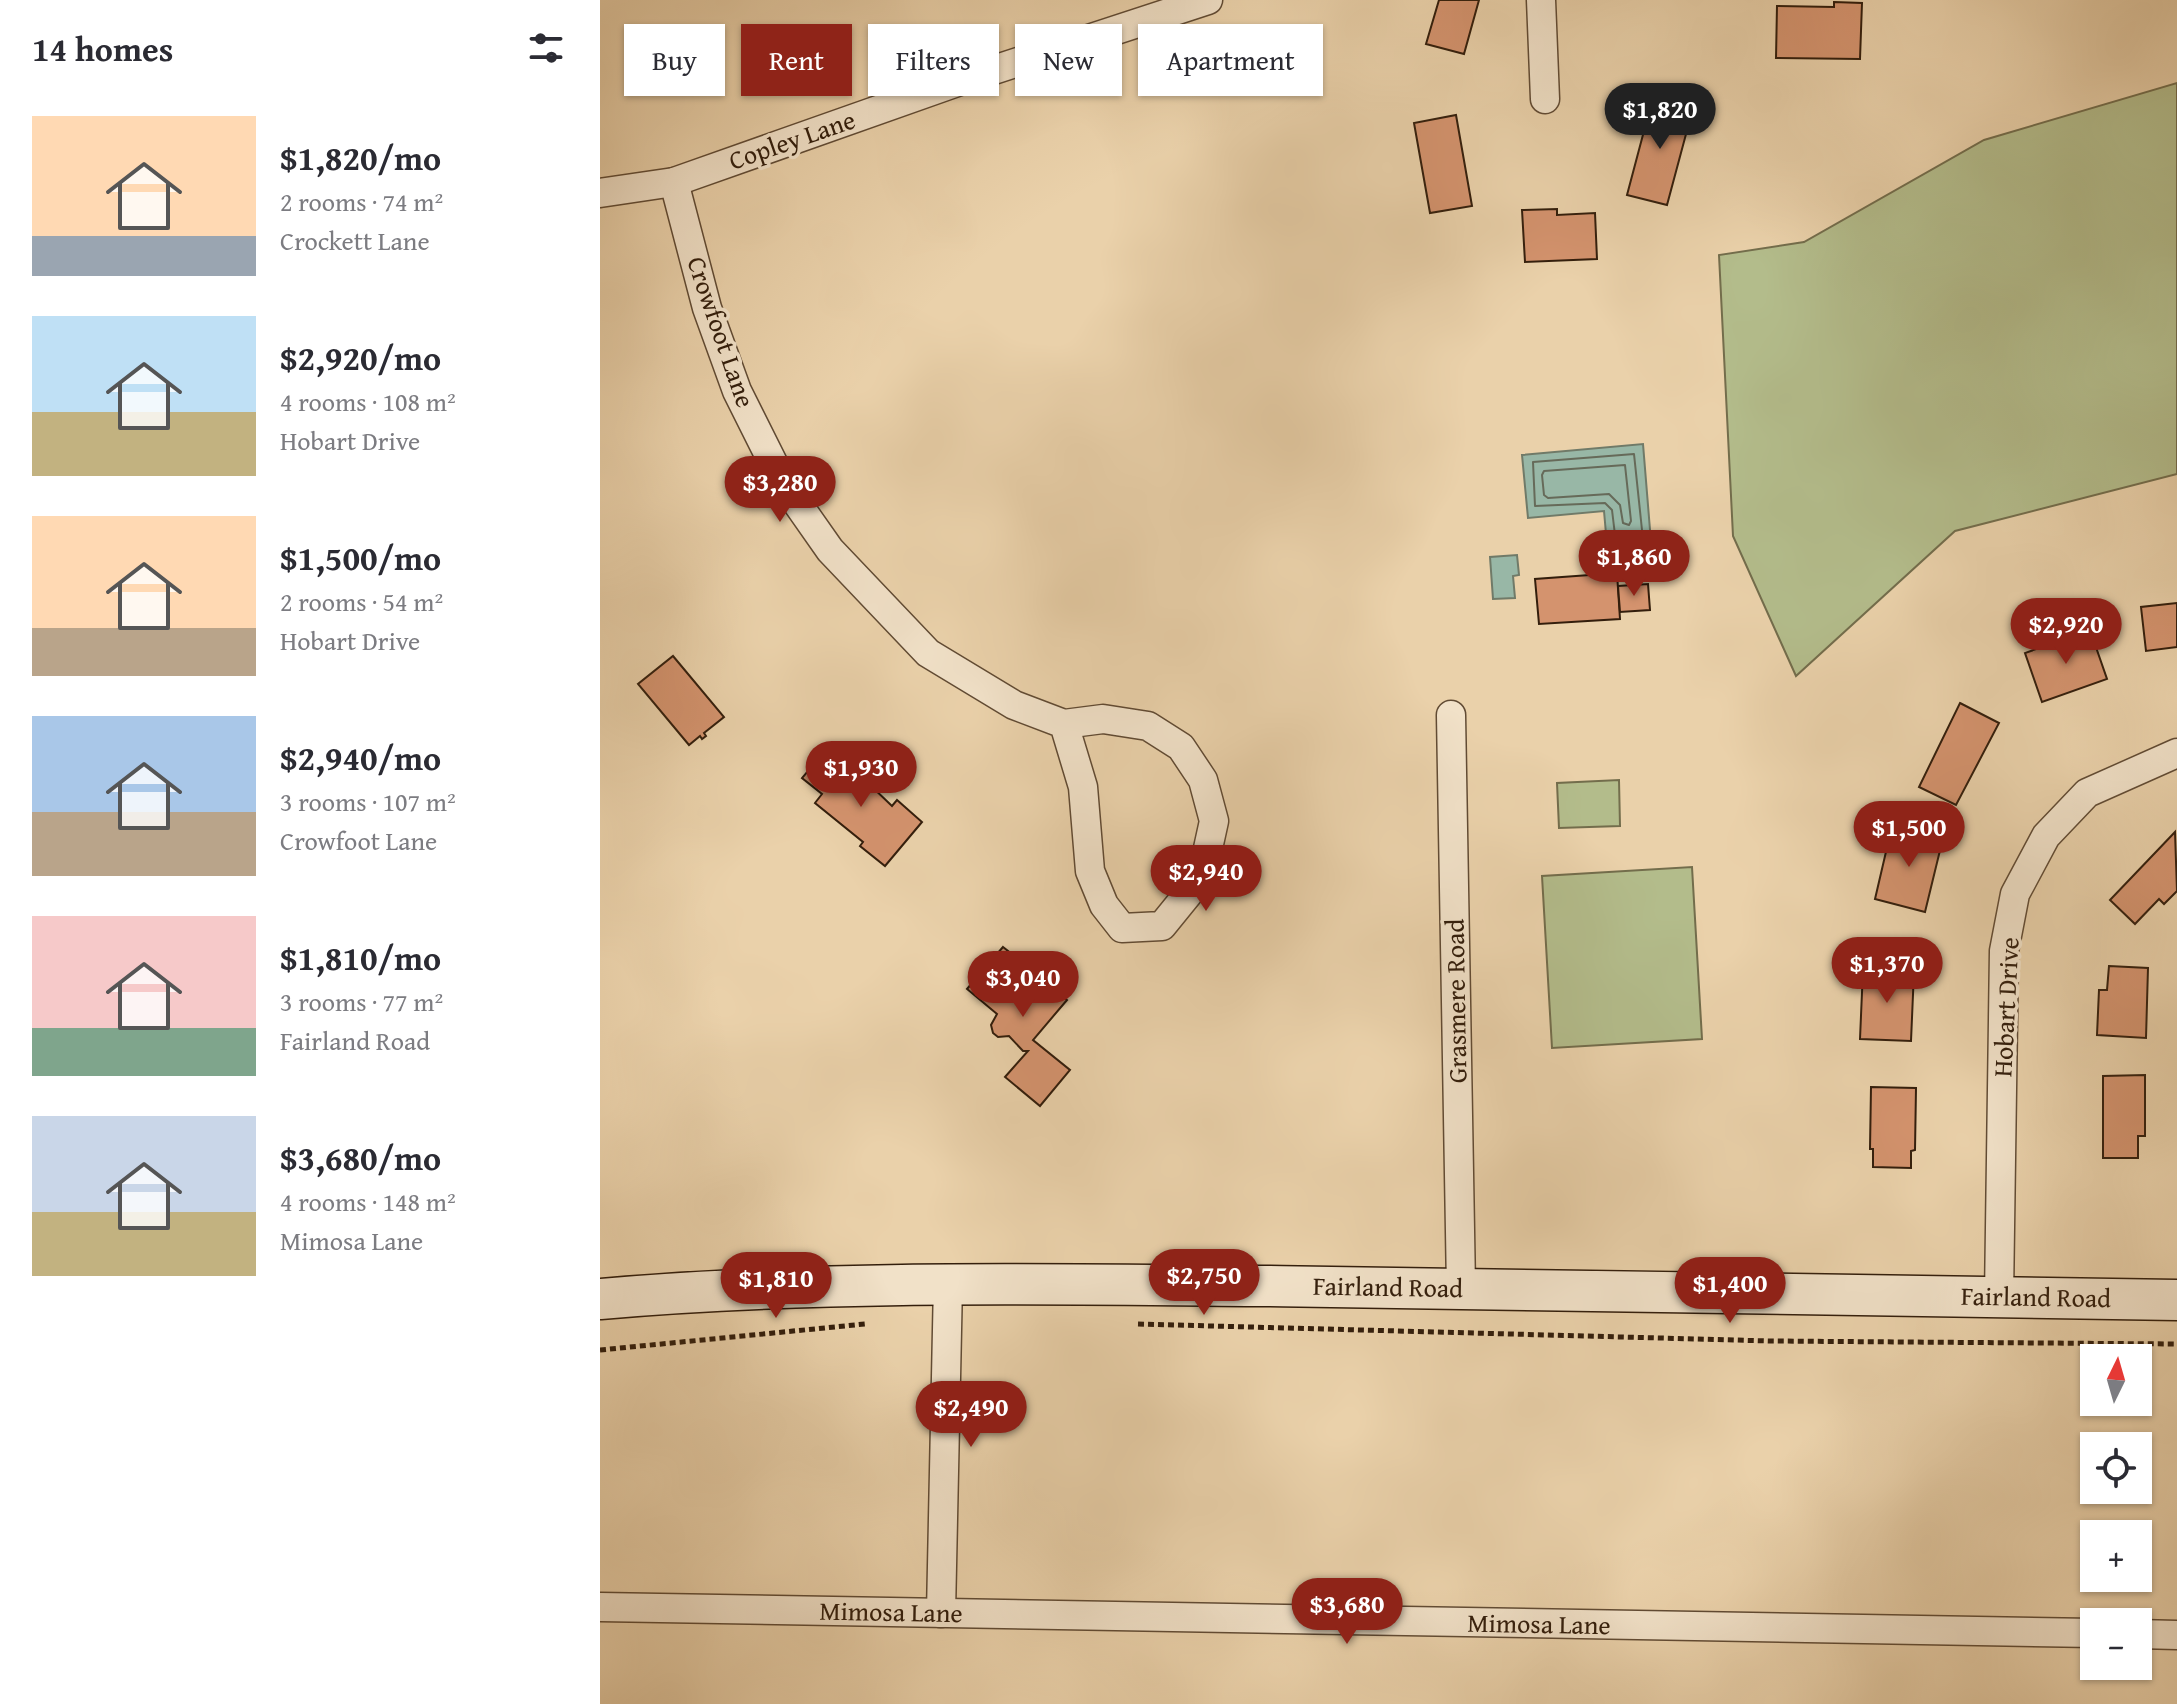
<!DOCTYPE html>
<meta charset="utf-8">
<style>
:root{--surface:#fff;--page:#f2f2f3;--text:#2b2b33;--muted:#7c7c81;--accent:#8f2418}
body{margin:0;font-family:"Gentium Book Plus",serif;background:var(--page);color:var(--text);height:100vh;display:flex;flex-direction:column;font-size:30px;white-space:nowrap}
*{box-sizing:border-box;margin:0}
p{font-size:26px;color:var(--muted)}
.icon{flex:none;width:44px;height:44px;fill:none;stroke:currentColor;stroke-width:2;stroke-linecap:round;stroke-linejoin:round}
.map{position:relative;flex:1;overflow:hidden}
.side{display:flex;flex-direction:column;background:var(--surface);width:600px}
.side>*{flex:none}
.banner{position:absolute;left:24px;top:24px;width:760px;height:72px;display:flex;gap:16px}
.needle{width:52px;rotate:5deg}
.tools{position:absolute;left:1480px;top:1344px;display:grid;gap:16px}
.tools a{display:grid;place-items:center;width:72px;height:72px;border-radius:0px;background:var(--surface);box-shadow:0 2px 6px #0004;font-size:40px}
.price{position:absolute;translate:-50% -68px;padding:0 18px;border-radius:28px;background:var(--accent);color:#fff;font-size:26px;line-height:52px;filter:drop-shadow(0 2px 4px #0008)}
.price::after{content:'';position:absolute;left:50%;top:48px;width:24px;height:18px;margin-left:-12px;background:inherit;clip-path:polygon(0 0,100% 0,50% 100%)}
.price.active{background:#222;color:#fff}
ul{padding:0;list-style:none}
li{display:flex;align-items:center;gap:24px;height:200px;padding:0 32px}
li span{display:grid;place-items:center;flex:none;width:224px;height:160px;border-radius:0px;color:#555}
li>.icon{margin-inline-start:auto}
span .icon{width:96px;height:96px;fill:#fffc;stroke-width:1}
li b{font-size:34px}
h2{display:flex;justify-content:space-between;align-items:center;height:96px;padding:0 32px;font-size:34px}
.chip{padding:0 28px;border-radius:0px;background:var(--surface);box-shadow:0 2px 6px #0004;font-size:28px;line-height:72px}
.chip.active{background:var(--accent);color:#fff}
main{display:flex;flex:1;min-height:0}
.map>svg:first-child{display:block}
.green{fill:#b3bc8b;stroke:#736d4c;stroke-width:2}
.water{fill:#98b7a6;stroke:#707a68;stroke-width:2}
.lines{fill:none;stroke-linecap:round;stroke-linejoin:round}
.shore{stroke:#666a59;stroke-width:2}
.building{fill:#d4936e;stroke:#331e0c;stroke-width:2}
.minor-casing{stroke:#614b34;stroke-width:31}
.secondary-casing{stroke:#331e0c;stroke-width:43}
.path{stroke:#331e0c;stroke-width:5;stroke-dasharray:6 4;stroke-linecap:butt}
.minor{stroke:#f1e1c8;stroke-width:28}
.secondary{stroke:#f1e1c8;stroke-width:40}
.labels{text-anchor:middle;stroke-width:7;stroke-linejoin:round;paint-order:stroke}
.street-label{font-size:26px;fill:#331e0c;stroke:#f1e1c8}
</style>
<main>
<section class="side">
<h2>14 homes<svg class="icon" aria-label="filters" viewBox="0 0 24 24"><path d="M4 7h16M4 17h16"/><circle cx="9" cy="7" r="2"/><circle cx="15" cy="17" r="2"/></svg></h2>
<ul>
<li><span style="background:linear-gradient(#ffd9b3 75%,#9aa5b1 0)"><svg class="icon" aria-label="home" viewBox="0 0 24 24"><path d="M3 11l9-7 9 7M6 9v11h12V9"/></svg></span><div><b>$1,820/mo</b><p>2 rooms · 74 m²</p><p>Crockett Lane</p></div></li>
<li><span style="background:linear-gradient(#bfe0f5 60%,#c2b280 0)"><svg class="icon" aria-label="home" viewBox="0 0 24 24"><path d="M3 11l9-7 9 7M6 9v11h12V9"/></svg></span><div><b>$2,920/mo</b><p>4 rooms · 108 m²</p><p>Hobart Drive</p></div></li>
<li><span style="background:linear-gradient(#ffd9b3 70%,#b9a48a 0)"><svg class="icon" aria-label="home" viewBox="0 0 24 24"><path d="M3 11l9-7 9 7M6 9v11h12V9"/></svg></span><div><b>$1,500/mo</b><p>2 rooms · 54 m²</p><p>Hobart Drive</p></div></li>
<li><span style="background:linear-gradient(#a9c7e8 60%,#b9a48a 0)"><svg class="icon" aria-label="home" viewBox="0 0 24 24"><path d="M3 11l9-7 9 7M6 9v11h12V9"/></svg></span><div><b>$2,940/mo</b><p>3 rooms · 107 m²</p><p>Crowfoot Lane</p></div></li>
<li><span style="background:linear-gradient(#f6c9c9 70%,#7fa58c 0)"><svg class="icon" aria-label="home" viewBox="0 0 24 24"><path d="M3 11l9-7 9 7M6 9v11h12V9"/></svg></span><div><b>$1,810/mo</b><p>3 rooms · 77 m²</p><p>Fairland Road</p></div></li>
<li><span style="background:linear-gradient(#c9d6e8 60%,#c2b280 0)"><svg class="icon" aria-label="home" viewBox="0 0 24 24"><path d="M3 11l9-7 9 7M6 9v11h12V9"/></svg></span><div><b>$3,680/mo</b><p>4 rooms · 148 m²</p><p>Mimosa Lane</p></div></li>
</ul>
</section>
<div class="map">
<svg width="1577" height="1704" viewBox="0 0 1577 1704">
<rect width="100%" height="100%" fill="#ead1aa"/>
<filter id="stains"><feTurbulence type="fractalNoise" baseFrequency=".0025" numOctaves="4"/><feColorMatrix values="0 0 0 0 .2 0 0 0 0 .09 0 0 0 0 .02 0 0 0 .5 -.17"/></filter>
<radialGradient id="worn" r=".72"><stop offset=".6" stop-color="#630" stop-opacity="0"/><stop offset="1" stop-color="#630" stop-opacity=".3"/></radialGradient>
<g class="green">
<polygon points="1577,83 1577,474 1355,531 1196,676 1133,536 1119,255 1204,242 1384,140"/>
<polygon points="1019,780 1020,826 959,828 957,783"/>
<polygon points="1092,867 1102,1039 952,1048 942,876"/>
</g>
<g class="water">
<polygon points="1043,444 1051,542 1007,545 1004,511 928,518 922,455"/>
<polygon points="917,555 919,575 913,576 915,598 893,599 890,557"/>
</g>
<g class="lines">
<g class="shore">
<polygon points="1034,454 1042,530 1040,534 1015,535 1012,510 1005,503 935,506 933,462"/>
<polygon points="1025,465 1031,521 1029,525 1023,523 1020,505 1009,494 948,498 944,495 942,475 944,471"/>
</g>
</g>
<g class="building">
<polygon points="839,0 879,0 864,54 826,44"/>
<polygon points="1234,2 1262,3 1260,59 1176,58 1177,6 1234,7"/>
<polygon points="1053,97 1093,108 1067,205 1027,195"/>
<polygon points="856,115 872,206 830,213 814,123"/>
<polygon points="957,209 957,215 995,213 997,259 925,262 922,210"/>
<polygon points="1017,573 1020,619 939,624 935,579"/>
<polygon points="1048,584 1050,610 1020,612 1018,586"/>
<polygon points="1577,603 1577,647 1546,651 1541,607"/>
<polygon points="1490,630 1507,679 1442,702 1425,653"/>
<polygon points="73,656 124,717 104,733 106,736 102,739 100,736 89,745 38,684"/>
<polygon points="1360,703 1399,723 1356,805 1319,787"/>
<polygon points="225,751 266,785 267,782 292,806 297,800 322,822 285,866 260,846 263,842 215,803 222,794 202,778"/>
<polygon points="1292,826 1343,838 1325,912 1275,899"/>
<polygon points="1575,832 1577,891 1564,904 1559,899 1535,924 1510,900"/>
<polygon points="403,947 427,966 431,961 458,982 453,988 467,1000 433,1040 470,1070 440,1106 405,1077 428,1051 423,1051 409,1036 398,1037 393,1033 391,1025 397,1014 367,989"/>
<polygon points="1509,966 1548,968 1546,1038 1497,1035 1499,990 1507,990"/>
<polygon points="1263,969 1314,971 1311,1041 1260,1039"/>
<polygon points="1545,1075 1545,1136 1538,1136 1538,1158 1503,1158 1503,1076"/>
<polygon points="1271,1087 1316,1088 1315,1150 1311,1151 1311,1168 1273,1167 1273,1149 1270,1149"/>
</g>
<g class="lines">
<defs>
<g id="minor">
<polyline points="941,0 945,99"/>
<polyline points="74,182 107,308 137,391 183,483 230,550 328,653 414,705 464,724 503,719 548,726 581,747 603,780 614,821 607,853 588,894 562,926 522,928 504,905 490,871 483,787 464,724"/>
<polyline points="0,193 74,182 363,80 608,0"/>
<polyline points="851,715 861,1288"/>
<polyline points="1399,1297 1404,951 1415,894 1446,836 1487,793 1577,753"/>
<polyline points="0,1607 1494,1633"/>
<polyline points="341,1613 348,1283"/>
<polyline points="1538,1634 1577,1635"/>
</g>
<path id="secondary" d="M0,1299C219,1280 438,1284 657,1286C964,1288 1271,1294 1577,1300"/>
</defs>
<use href="#minor" class="minor-casing"/>
<use href="#secondary" class="secondary-casing"/>
<g class="path">
<polyline points="538,1324 1171,1341 1577,1344"/>
<polyline points="0,1350 265,1324"/>
</g>
<use href="#minor" class="minor"/>
<use href="#secondary" class="secondary"/>
</g>
<g class="labels">
<g class="street-label">
<text transform="translate(192 140) rotate(-19)" y="9">Copley Lane</text>
<text transform="translate(121 332) rotate(71)" y="9">Crowfoot Lane</text>
<text transform="translate(856 1001) rotate(-91)" y="9">Grasmere Road</text>
<text transform="translate(1406 1007) rotate(-87)" y="9">Hobart Drive</text>
<text transform="translate(788 1287) rotate(1)" y="9">Fairland Road</text>
<text transform="translate(1436 1297) rotate(1)" y="9">Fairland Road</text>
<text transform="translate(291 1612) rotate(1)" y="9">Mimosa Lane</text>
<text transform="translate(939 1624) rotate(1)" y="9">Mimosa Lane</text>
</g>
</g>
<rect width="100%" height="100%" filter="url(#stains)"/>
<rect width="100%" height="100%" fill="url(#worn)"/>
</svg>
<div class="tools">
<a><svg class="needle" viewBox="-14 -14 28 28"><path d="M0-13l5 13h-10z" fill="#e53935"/><path d="M0 13l5-13h-10z" fill="#7c7c81"/></svg></a>
<a><svg class="icon" aria-label="locate" viewBox="0 0 24 24"><circle cx="12" cy="12" r="6"/><path d="M12 2v4M12 18v4M2 12h4M18 12h4"/></svg></a>
<a>+</a>
<a>−</a>
</div>
<b class="price active" style="left:1060px;top:151px">$1,820</b>
<b class="price" style="left:180px;top:524px">$3,280</b>
<b class="price" style="left:1034px;top:598px">$1,860</b>
<b class="price" style="left:1466px;top:666px">$2,920</b>
<b class="price" style="left:261px;top:809px">$1,930</b>
<b class="price" style="left:1309px;top:869px">$1,500</b>
<b class="price" style="left:606px;top:913px">$2,940</b>
<b class="price" style="left:1287px;top:1005px">$1,370</b>
<b class="price" style="left:423px;top:1019px">$3,040</b>
<b class="price" style="left:604px;top:1317px">$2,750</b>
<b class="price" style="left:176px;top:1320px">$1,810</b>
<b class="price" style="left:1130px;top:1325px">$1,400</b>
<b class="price" style="left:371px;top:1449px">$2,490</b>
<b class="price" style="left:747px;top:1646px">$3,680</b>
<div class="banner">
<a class="chip">Buy</a>
<a class="chip active">Rent</a>
<a class="chip">Filters</a>
<a class="chip">New</a>
<a class="chip">Apartment</a>
</div>
</div>
</main>
